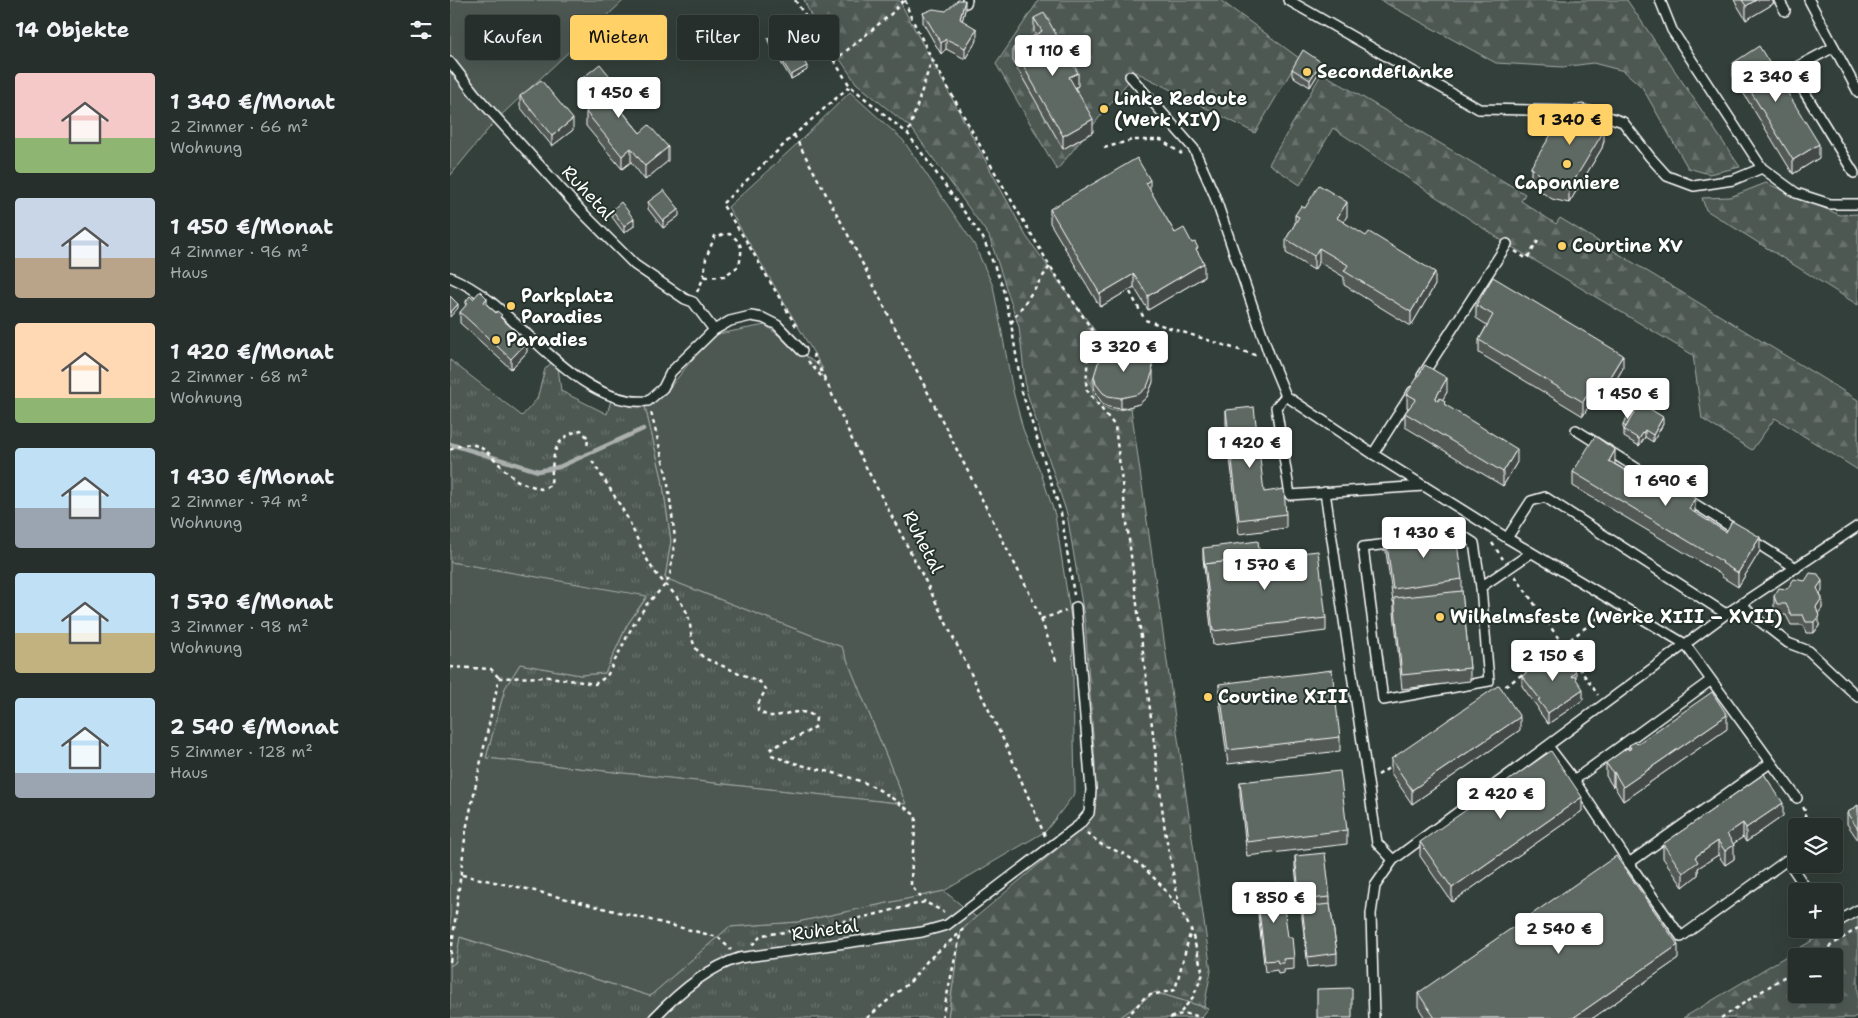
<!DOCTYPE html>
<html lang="de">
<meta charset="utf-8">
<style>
:root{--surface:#262f2c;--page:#2e3734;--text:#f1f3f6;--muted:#a4a9a9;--line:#424a48;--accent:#ffd166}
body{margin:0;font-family:"Shantell Sans",sans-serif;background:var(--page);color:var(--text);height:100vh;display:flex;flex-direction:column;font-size:19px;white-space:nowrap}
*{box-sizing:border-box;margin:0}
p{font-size:16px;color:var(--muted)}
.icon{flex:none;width:28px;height:28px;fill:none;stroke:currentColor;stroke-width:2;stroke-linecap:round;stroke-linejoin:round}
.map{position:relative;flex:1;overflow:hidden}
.panel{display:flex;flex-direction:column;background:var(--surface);width:450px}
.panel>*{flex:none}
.guide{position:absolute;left:15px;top:15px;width:475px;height:45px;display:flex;gap:10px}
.controls{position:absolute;left:1338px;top:818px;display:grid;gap:10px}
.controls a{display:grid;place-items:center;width:55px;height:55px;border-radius:5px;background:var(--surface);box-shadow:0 5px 20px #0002,0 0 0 1px var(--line);font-size:25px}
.price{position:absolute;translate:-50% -42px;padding:0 11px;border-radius:5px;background:#fff;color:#222;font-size:16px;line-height:32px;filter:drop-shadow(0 1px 2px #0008)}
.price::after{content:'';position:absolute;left:50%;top:30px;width:15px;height:11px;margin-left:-8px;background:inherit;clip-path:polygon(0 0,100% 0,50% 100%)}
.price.on{background:var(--accent);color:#111}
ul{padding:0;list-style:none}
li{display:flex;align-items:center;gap:15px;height:125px;padding:0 15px}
li span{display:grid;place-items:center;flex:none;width:140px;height:100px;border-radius:5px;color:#555}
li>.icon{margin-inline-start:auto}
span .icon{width:60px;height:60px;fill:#fffc;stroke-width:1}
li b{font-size:21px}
h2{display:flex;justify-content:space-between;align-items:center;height:60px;padding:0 15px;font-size:21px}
.chip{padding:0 18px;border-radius:5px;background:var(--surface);box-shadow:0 5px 20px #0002,0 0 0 1px var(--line);font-size:18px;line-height:45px}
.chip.on{background:var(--accent);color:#111}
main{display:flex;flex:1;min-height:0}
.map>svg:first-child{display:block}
.grass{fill:url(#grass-tufts);stroke:#a6aca9}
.forest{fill:url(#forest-firs);stroke:#a6aca9;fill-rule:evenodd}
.garden{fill:#4d5853;stroke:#a6aca9}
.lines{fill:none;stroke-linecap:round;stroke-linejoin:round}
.stream{stroke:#abb0ae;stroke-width:4.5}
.service-casing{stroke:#fff;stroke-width:12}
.path{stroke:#fff;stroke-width:2.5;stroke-dasharray:4 4;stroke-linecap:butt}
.service{stroke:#26332d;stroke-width:9}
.wall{fill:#525a56;stroke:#fff}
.shaded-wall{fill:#424a46;stroke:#fff}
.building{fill:#5f6964;stroke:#fff}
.poi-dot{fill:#ffd166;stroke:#26332d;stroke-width:2}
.labels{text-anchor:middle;stroke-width:4;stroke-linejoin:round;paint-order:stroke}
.poi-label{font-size:18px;font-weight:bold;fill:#fff;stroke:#26332d;text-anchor:start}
.street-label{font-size:18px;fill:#fff;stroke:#26332d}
</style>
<main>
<section class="panel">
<h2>14 Objekte<svg class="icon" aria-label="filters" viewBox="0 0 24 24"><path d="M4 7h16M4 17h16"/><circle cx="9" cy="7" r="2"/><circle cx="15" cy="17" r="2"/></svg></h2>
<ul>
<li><span style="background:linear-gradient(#f6c9c9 65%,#8fb573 0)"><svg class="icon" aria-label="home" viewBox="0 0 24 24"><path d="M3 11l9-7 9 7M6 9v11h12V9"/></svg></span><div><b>1 340 €/Monat</b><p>2 Zimmer · 66 m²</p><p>Wohnung</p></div></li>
<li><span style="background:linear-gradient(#c9d6e8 60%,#b9a48a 0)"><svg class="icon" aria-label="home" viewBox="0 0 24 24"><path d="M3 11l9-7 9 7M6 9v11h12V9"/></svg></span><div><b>1 450 €/Monat</b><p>4 Zimmer · 96 m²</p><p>Haus</p></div></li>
<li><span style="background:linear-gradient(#ffd9b3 75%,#8fb573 0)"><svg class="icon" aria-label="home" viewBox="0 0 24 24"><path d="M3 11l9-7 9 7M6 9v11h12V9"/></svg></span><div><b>1 420 €/Monat</b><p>2 Zimmer · 68 m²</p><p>Wohnung</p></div></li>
<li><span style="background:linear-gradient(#bfe0f5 60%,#9aa5b1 0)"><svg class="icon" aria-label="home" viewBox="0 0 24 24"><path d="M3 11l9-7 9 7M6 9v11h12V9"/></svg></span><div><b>1 430 €/Monat</b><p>2 Zimmer · 74 m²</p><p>Wohnung</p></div></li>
<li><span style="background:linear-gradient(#bfe0f5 60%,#c2b280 0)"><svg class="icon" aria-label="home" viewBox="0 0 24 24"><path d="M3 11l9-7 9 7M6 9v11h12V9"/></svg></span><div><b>1 570 €/Monat</b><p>3 Zimmer · 98 m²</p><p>Wohnung</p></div></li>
<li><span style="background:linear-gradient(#bfe0f5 75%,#9aa5b1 0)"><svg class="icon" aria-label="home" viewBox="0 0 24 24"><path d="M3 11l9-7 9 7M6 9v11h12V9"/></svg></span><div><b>2 540 €/Monat</b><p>5 Zimmer · 128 m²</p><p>Haus</p></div></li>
</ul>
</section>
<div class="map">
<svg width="1408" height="1018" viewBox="0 0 1408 1018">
<defs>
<pattern id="grass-tufts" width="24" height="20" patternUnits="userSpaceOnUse" patternTransform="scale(1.25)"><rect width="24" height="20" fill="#4d5853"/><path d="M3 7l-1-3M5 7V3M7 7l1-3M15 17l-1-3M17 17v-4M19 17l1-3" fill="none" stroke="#68716d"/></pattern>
<pattern id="forest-firs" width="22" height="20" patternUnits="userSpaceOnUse" patternTransform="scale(1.25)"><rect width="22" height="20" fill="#4d5853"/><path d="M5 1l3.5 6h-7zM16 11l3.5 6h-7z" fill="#68716d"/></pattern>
</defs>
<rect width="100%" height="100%" fill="#333f3a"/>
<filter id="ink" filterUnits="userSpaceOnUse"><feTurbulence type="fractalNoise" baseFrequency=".02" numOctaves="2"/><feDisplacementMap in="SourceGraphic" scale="10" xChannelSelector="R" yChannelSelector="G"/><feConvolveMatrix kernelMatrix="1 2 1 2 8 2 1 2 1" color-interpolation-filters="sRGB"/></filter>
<g filter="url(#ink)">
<g class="grass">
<polygon points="0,360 72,416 87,399 95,369 102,362 108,367 111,391 157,414 161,400 179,406 195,406 212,478 221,541 215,578 392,647 456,804 36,758 55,688 70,664 130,675 155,673 177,625 197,597 0,562"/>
<polygon points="494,891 526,917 511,931 498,1018 0,1018 0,966 6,962 9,937 200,996 279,927 347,922"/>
<polygon points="705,992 754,1007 758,1009 751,1018 669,1018"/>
</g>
<g class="forest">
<path d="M354,0H449L576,236L664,357C658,362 651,367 646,373C636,386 646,406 661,410C668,411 674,409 681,408L761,971L754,1007L705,992L669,1018H498L511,931L526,917L631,829L643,814L645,764L635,622L617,514L576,390L569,327L539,236L462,129L406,83L361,16Z"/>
<polygon points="589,0 770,0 849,58 805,133 686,72 607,170 546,64"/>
<polygon points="930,0 1177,0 1290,167 1259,174 1238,168 1192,87 1174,71 1143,63 1113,67 1046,63"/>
<polygon points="872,73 1075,194 1071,201 1106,224 1110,218 1408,400 1408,470 1325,418 1302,450 1252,419 1243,355 1057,244 883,128 850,185 819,164"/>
<polygon points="1316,183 1390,215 1408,214 1408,305 1256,210 1252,198 1280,197"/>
<path d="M1408,913V1015L1403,1018H1233ZM1346,956H1384V994H1346Z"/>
</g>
<g class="garden">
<polygon points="0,0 174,0 45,121 0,176"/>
<polygon points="400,92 453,140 524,244 543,286 563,391 573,429 591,473 605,515 622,625 625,793 596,831 494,891 347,922 279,927 200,996 10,937 6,962 0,966 0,562 197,596 177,625 155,673 130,675 70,664 55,688 36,758 456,804 392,647 215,578 221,541 212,478 195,406 217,391 253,346 268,334 315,325 373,369 278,207 348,143"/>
</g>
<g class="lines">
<polyline class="stream" points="0,444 88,471 109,467 193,429"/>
<defs>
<g id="service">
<polyline points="838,0 1029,109 1126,111"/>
<polyline points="1210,0 1222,30 1312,168 1346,193 1380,204 1408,204"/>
<polyline points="1329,0 1335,11"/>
<polyline points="1359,0 1408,92"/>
<polyline points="516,3 517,0"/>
<polyline points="1384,47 1341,70 1404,173"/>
<polyline points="0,62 25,94 133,213 185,265 235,299 243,302 264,330"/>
<polyline points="680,76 744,149 764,194 821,360 836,396 923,454 1057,538 1235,644 1347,798"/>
<polyline points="1139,111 1144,112 1173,122 1200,157 1217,176 1244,186 1283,180 1312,168"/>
<path d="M0,277C14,283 27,291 40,301C83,335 138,407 198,401L213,388L221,372L264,330L280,321L301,316L313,318L327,325L352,351"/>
<polyline points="972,376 1057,244"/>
<polyline points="836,396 826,407 840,495 974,486"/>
<polyline points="1126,430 1215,486"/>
<polyline points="923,454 963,391"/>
<polyline points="875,492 927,843 943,860"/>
<polyline points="1237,499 1289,532"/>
<polyline points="995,536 1010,534 1024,543 1031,587"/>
<polyline points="1057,538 1081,501 1095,497 1276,614"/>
<polyline points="1300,539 1346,568"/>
<polyline points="947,543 913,547 933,700 1039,681 1031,587 1081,553"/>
<polyline points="1293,605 1303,616 1338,643 1359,651 1408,697"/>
<polyline points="1098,746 1124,780 1179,863 1320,763"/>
<polyline points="1124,780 1260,681"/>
<polyline points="1179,863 1231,937 1337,860 1358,891"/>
<polyline points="1384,920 1389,921 1408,910"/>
<path d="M204,1018C227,994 256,968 289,958L472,932L497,925L629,825L639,813L641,790L626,607"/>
<polyline points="924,1018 921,914 925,886 943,860 1276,614 1408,526"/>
</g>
</defs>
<use href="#service" class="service-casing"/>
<g class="path">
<polyline points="345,0 400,86 458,134 533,238 552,285 561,323 572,392 611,513 624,595"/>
<polyline points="455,0 460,15 482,59 458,134"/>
<polyline points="482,59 547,176 600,266 644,333 638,350 636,389 665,426 715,831 730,910"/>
<polyline points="384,61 441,14 454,0"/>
<polyline points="344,135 397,233 577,588 591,619 606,661"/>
<polyline points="654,148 682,140 711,140 732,154"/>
<polyline points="1065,251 1077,259 1088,241"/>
<path d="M247,292L254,277L256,258L265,236L280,234C294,244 292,250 289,266L274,276L254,277"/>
<polyline points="680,292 695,320 808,356"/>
<polyline points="561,323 600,266"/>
<polyline points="346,326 295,239 272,204 344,135 400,86"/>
<polyline points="363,354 376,381"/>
<polyline points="358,361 377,383 404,444 474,578 556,745 595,836"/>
<path d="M0,450C33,432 42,462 65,479C72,484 83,486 91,489L101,485C103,458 101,438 131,430L138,438L137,448"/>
<path d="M142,461C155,481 169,502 180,523C186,536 191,549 198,561C208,580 225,591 235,609C245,627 235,640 254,658L310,682L316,689L308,704V711C311,712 315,715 319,716C335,717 350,705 366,718L365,727C351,737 335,740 321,749L322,755C349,767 379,770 407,780C429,787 448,802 466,816C465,839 461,862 461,886L475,902"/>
<polyline points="1042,543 1053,559"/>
<polyline points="1065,576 1148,695"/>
<polyline points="591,619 616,611"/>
<polyline points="0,667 41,669 49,678"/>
<polyline points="1049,691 1113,645 1157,611"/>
<polyline points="928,775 942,766"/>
<polyline points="1353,826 1356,812 1353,807"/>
<polyline points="637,833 652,845 674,854 692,866 712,886 730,910 741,929 753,974 743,997 731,1012"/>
<polyline points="1342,851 1346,843"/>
<polyline points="12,875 77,889 268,937 281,950"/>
<polyline points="302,945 312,935 350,930 419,916 475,902 494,912"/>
<polyline points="1365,956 1408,928"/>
<polyline points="0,962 16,830 49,678 100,677 145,684 157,676 182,627 197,604 215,585 220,576 225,538 217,477 201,412"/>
<polyline points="417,1018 461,981 478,960 511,932"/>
<polyline points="492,1018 511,931 515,928"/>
<polyline points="676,1018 696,996 725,990 741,930"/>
<path d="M720,1018C733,1012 739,1013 752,1018"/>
<polyline points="1271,1018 1346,969"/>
</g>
<use href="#service" class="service"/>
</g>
<g class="wall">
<polygon points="1284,0 1323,0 1323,4 1296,20"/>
<polygon points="515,10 512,21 527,40 515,59 496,49 491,54 473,23 473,13"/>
<polygon points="584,18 628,86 625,88 643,132 613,149 563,61 563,48 586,35 584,32"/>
<polygon points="318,38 357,70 341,79 318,41"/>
<polygon points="1283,63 1369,158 1343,174 1283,76"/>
<polygon points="842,69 871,69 860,87 842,76"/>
<polygon points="130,80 172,105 169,107 190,133 218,161 195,180 181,162 172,169 136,126 136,112 141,108 130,94"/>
<polygon points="70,96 123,130 102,146 70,107"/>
<polygon points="1154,140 1152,148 1119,203 1102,199 1093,193 1081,181 1081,167"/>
<polygon points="700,191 725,233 748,253 754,277 698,310 684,287 650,307 600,223 600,209"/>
<polygon points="198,202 229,216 213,228 198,209"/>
<polygon points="855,208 897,216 893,222 985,285 961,326 894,285 894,277 869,262 864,270 836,253 836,239 845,224 845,215"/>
<polygon points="162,210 184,226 174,233 162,217"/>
<polygon points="23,299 37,305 52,319 77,352 61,369 10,323 10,312 16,306 16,301"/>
<polygon points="1026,305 1173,368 1156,397 1147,392 1133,416 1029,353 1029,340 1037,325 1026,318"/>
<polygon points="644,376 703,382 697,397 689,404 671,409 658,407 653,404 646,394 644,387"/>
<polygon points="997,392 992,400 995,405 1067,462 1053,486 955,427 955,413 959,408 957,408 957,394"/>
<polygon points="776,410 814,492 836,514 836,528 789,534 776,424"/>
<polygon points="1201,410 1213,424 1203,442 1195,437 1189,446 1174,437 1174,429 1173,428 1173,425"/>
<polygon points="1165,464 1245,512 1245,513 1276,532 1310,551 1288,587 1272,577 1272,575 1123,486 1123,472"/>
<polygon points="936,538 1012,579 1012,593 1020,668 1020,681 952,689 944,612 944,602 943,602 936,552"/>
<polygon points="753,548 810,558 876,618 876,631 763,645 753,558"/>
<polygon points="1372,591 1370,594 1372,608 1368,613 1369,626 1364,633 1356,633 1353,625 1341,625 1336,615 1327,615 1324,607 1324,596"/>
<polygon points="1116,667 1126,680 1133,700 1098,724 1088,710 1088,708 1072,686 1072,676"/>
<polygon points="769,684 890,737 890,751 778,764 769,698"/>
<polygon points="1277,729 1173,801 1164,786 1163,787 1156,776 1156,763 1179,750 1179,745"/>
<polygon points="1070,730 962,804 941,773 941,759"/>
<polygon points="1314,774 1333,816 1296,842 1293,837 1283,844 1284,859 1275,865 1268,855 1248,868 1248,875 1233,887 1213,858 1213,844"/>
<polygon points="790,782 897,830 897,844 797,856 790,796"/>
<polygon points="1408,805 1408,840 1397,824 1397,813"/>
<polygon points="1132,811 1002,902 970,856 970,842"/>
<polygon points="845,856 880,897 880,904 887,953 887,964 858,967 852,918 852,911 850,911 845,867"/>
<polygon points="806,886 838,937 844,958 844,969 834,970 834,973 828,974 827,970 815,972 806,897"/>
<polygon points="1228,959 1143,1018 975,1018 968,1007 968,993"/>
</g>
<g class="shaded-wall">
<polygon points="515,0 515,10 510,29 510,19"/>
<polygon points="1306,0 1323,0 1323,4 1296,20 1296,6"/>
<polygon points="527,29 527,40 515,59 515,48"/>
<polygon points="496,39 496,49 491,54 491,43"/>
<polygon points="871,62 871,69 860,87 860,80"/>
<polygon points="357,66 357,70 341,79 341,75"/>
<polygon points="628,73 628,86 619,91 619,77"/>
<polygon points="172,91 172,105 162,112 162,99"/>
<polygon points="123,119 123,130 102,146 102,136"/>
<polygon points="643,119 643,132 613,149 613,136"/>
<polygon points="1154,126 1154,140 1152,148 1119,203 1119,189"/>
<polygon points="1369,144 1369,158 1343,174 1343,160"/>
<polygon points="218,147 218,161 195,180 195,166"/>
<polygon points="181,148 181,162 172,169 172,156"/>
<polygon points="700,180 700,194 696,183"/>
<polygon points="897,202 897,216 887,232 887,218"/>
<polygon points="229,209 229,216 213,228 213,221"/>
<polygon points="184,219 184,226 174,233 174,226"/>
<polygon points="869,248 869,262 864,270 864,256"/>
<polygon points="754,263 754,277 698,310 698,296"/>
<polygon points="985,272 985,285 961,326 961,312"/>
<polygon points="684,274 684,287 650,307 650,294"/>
<polygon points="37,298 37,309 34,302"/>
<polygon points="8,304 8,308 0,317 0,313"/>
<polygon points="77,342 77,352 61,369 61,359"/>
<polygon points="1173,355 1173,368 1156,397 1156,383"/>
<polygon points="703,371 703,382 697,397 689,404 671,409 671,398"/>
<polygon points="997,378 997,392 985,413 985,399"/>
<polygon points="1147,378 1147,392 1133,416 1133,402"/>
<polygon points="1213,417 1213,424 1203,442 1203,435"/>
<polygon points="1195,430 1195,437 1189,446 1189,439"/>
<polygon points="1067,449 1067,462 1053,486 1053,472"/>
<polygon points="1165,450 1165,464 1159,475 1159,461"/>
<polygon points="1245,498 1245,512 1239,523 1239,509"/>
<polygon points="1310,537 1310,551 1288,587 1288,573"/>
<polygon points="1372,581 1372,591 1367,598 1367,588"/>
<polygon points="1372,598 1372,608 1366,617 1366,607"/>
<polygon points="1369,616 1369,626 1364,633 1364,622"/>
<polygon points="1126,672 1126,682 1121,676"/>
<polygon points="1133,689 1133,700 1098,724 1098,713"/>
<polygon points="1277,715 1277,729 1173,801 1173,787"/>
<polygon points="1070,717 1070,730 962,804 962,790"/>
<polygon points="1164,772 1164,786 1163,787 1163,773"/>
<polygon points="1132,797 1132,811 1002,902 1002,888"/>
<polygon points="1333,803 1333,816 1296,842 1296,828"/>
<polygon points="1293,823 1293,837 1277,848 1277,834"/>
<polygon points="1268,841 1268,855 1248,868 1248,875 1233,887 1233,873 1245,857"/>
<polygon points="1284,845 1284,859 1275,865 1275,851"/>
<polygon points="1228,945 1228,959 1143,1018 1123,1018"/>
</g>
<g class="building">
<polygon points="508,0 515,0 510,19 527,29 515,48 496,39 491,43 473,13 483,9 496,11"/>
<polygon points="1292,0 1306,0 1296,6"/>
<polygon points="594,13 628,73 619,77 643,119 613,136 563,48 592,31 584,18"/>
<polygon points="334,28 357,66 341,75 318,38"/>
<polygon points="1309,46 1369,144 1343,160 1283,63"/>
<polygon points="853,50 871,62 860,80 842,69"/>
<polygon points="150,64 172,91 162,99 190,133 199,125 218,147 195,166 181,148 172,156 136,112 148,102 130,80"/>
<polygon points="91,80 123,119 102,136 70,96"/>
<polygon points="1132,104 1141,106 1151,114 1154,126 1152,134 1119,189 1102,185 1093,179 1081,167 1115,112 1121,106"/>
<polygon points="687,158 700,180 696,183 725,233 734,228 742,243 745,242 748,248 746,249 754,263 698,296 684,274 650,294 600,209"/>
<polygon points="869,185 897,202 887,218 916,236 919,232 985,272 961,312 894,271 898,265 869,248 864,256 836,239 849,217 845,215 851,206 855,208"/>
<polygon points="214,190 229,209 213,221 198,202"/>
<polygon points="171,202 184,219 174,226 162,210"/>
<polygon points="1043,277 1173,355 1156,383 1147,378 1133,402 1029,340 1043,315 1026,305"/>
<polygon points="30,291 37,298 34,302 46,313 47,311 52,315 50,317 77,342 61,359 10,312 18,303 16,301 20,296 23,299"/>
<polygon points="0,296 8,304 0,313"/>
<polygon points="684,346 693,351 701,360 703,371 697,387 689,394 671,398 658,396 653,393 646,384 644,376 648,363 652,358 672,347"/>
<polygon points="975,365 997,378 985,399 988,401 990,398 995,401 994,404 1067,449 1053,472 955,413 966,399 957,394"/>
<polygon points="1194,402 1201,406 1200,409 1213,417 1203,435 1195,430 1189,439 1174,430 1190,403 1193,405"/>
<polygon points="804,407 814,492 834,489 836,514 789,520 776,410"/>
<polygon points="1179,413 1182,415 1176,427 1173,425"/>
<polygon points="1145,436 1165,450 1159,461 1203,487 1209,476 1245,498 1239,509 1276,532 1282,521 1310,537 1288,573 1272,563 1273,562 1123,472"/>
<polygon points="1005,529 1012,579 943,589 936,538"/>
<polygon points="808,541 810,558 755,564 755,567 753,548"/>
<polygon points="868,551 876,618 763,631 755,564"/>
<polygon points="1360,573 1368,574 1372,581 1367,588 1372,598 1366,607 1369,616 1364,622 1356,622 1353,615 1341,615 1336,604 1327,604 1324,596 1329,588 1337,589 1344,579 1355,581"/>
<polygon points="1012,591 1020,668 952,675 944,598"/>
<polygon points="1107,652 1116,665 1116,668 1121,664 1126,672 1121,676 1122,677 1124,676 1133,689 1098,713 1088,700 1090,699 1072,676"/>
<polygon points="882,670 890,737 778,750 769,684"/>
<polygon points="1049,685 1070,717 962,790 941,759"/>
<polygon points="1262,692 1277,715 1173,787 1164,772 1163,773 1156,763 1177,748 1179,750 1181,748 1179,745 1185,742 1187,744"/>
<polygon points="1101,751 1132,797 1002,888 970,842"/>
<polygon points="890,771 897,830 797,842 790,782"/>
<polygon points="1314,774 1333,803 1296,828 1293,823 1277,834 1284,845 1275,851 1268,841 1245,857 1248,862 1233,873 1213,844"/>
<polygon points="1408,805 1408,829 1397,813"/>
<polygon points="875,853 880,897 850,900 845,856"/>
<polygon points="1166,856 1228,945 1123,1018 985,1018 968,993"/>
<polygon points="831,883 838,937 842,937 844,958 833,959 834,963 828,963 827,960 815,961 806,886"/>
<polygon points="880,904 887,953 858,957 852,907"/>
<polygon points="902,988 902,1018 867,1018 867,989"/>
</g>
</g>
<g class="poi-dot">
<circle cx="857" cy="72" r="5"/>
<circle cx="654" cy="109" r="5"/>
<circle cx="1117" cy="164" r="5"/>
<circle cx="1112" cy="246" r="5"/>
<circle cx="61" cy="306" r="5"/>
<circle cx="46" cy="340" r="5"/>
<circle cx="990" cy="617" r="5"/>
<circle cx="758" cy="697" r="5"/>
</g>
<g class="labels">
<g class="poi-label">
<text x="867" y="78">Secondeflanke</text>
<text x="664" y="105">Linke Redoute<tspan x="664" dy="21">(Werk XIV)</tspan></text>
<text x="1117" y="189" text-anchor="middle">Caponniere</text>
<text x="1122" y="252">Courtine XV</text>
<text x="71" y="302">Parkplatz<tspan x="71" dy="21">Paradies</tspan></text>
<text x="56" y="346">Paradies</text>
<text x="1000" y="623">Wilhelmsfeste (Werke XIII – XVII)</text>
<text x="768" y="703">Courtine XIII</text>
</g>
<g class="street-label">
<text transform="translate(138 193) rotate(47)" y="6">Ruhetal</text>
<text transform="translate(473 542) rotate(63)" y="6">Ruhetal</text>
<text transform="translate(375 930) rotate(-8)" y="6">Ruhetal</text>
</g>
</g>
</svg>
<div class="controls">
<a><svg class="icon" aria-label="layers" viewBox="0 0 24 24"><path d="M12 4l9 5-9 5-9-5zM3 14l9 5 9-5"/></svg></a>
<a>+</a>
<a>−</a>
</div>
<b class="price" style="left:603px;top:77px">1 110 €</b>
<b class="price" style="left:1326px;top:103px">2 340 €</b>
<b class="price" style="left:169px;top:119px">1 450 €</b>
<b class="price on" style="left:1120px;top:146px">1 340 €</b>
<b class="price" style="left:674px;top:373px">3 320 €</b>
<b class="price" style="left:1178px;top:420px">1 450 €</b>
<b class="price" style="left:800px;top:469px">1 420 €</b>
<b class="price" style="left:1216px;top:507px">1 690 €</b>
<b class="price" style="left:974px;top:559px">1 430 €</b>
<b class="price" style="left:815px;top:591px">1 570 €</b>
<b class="price" style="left:1103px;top:682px">2 150 €</b>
<b class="price" style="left:1051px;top:820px">2 420 €</b>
<b class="price" style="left:824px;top:924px">1 850 €</b>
<b class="price" style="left:1109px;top:955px">2 540 €</b>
<div class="guide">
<a class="chip">Kaufen</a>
<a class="chip on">Mieten</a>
<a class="chip">Filter</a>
<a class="chip">Neu</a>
</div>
</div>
</main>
